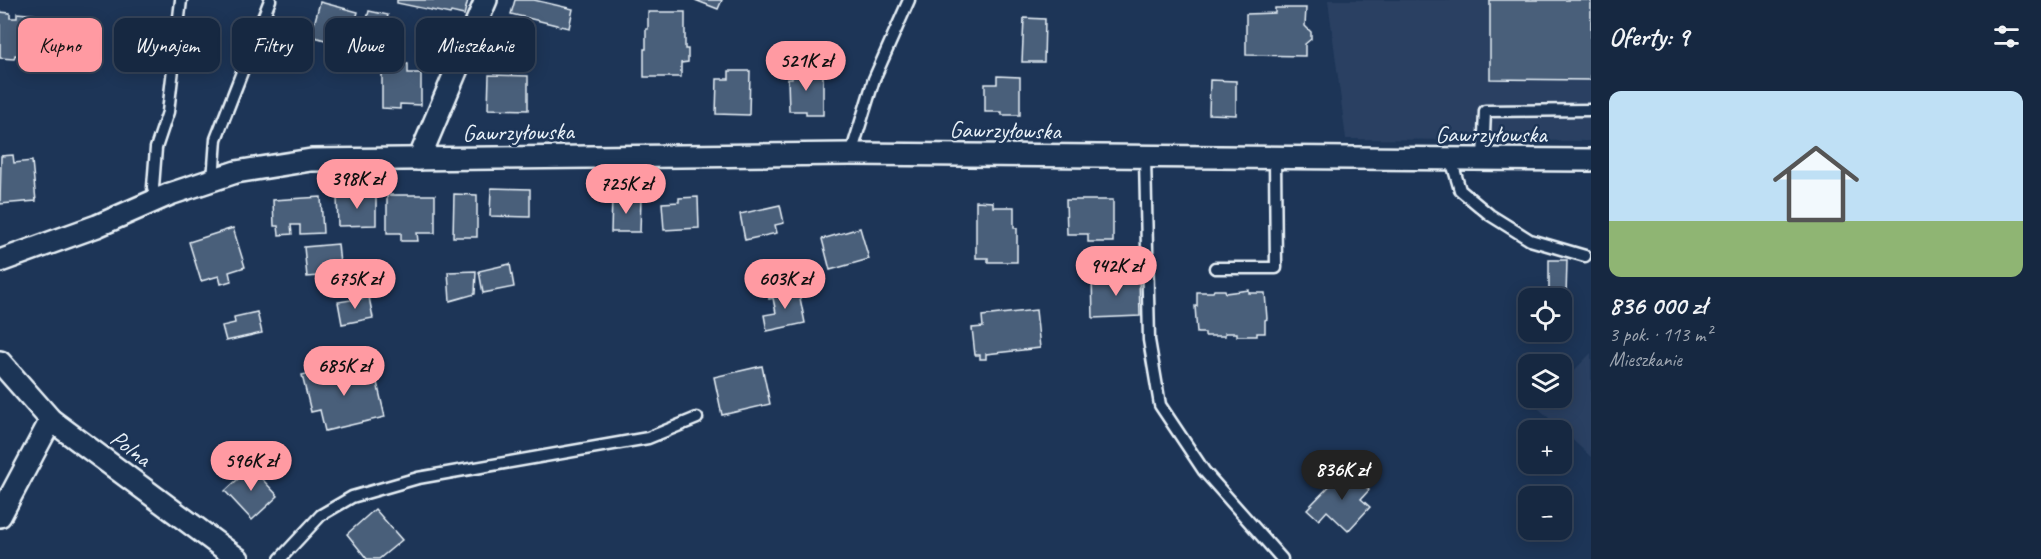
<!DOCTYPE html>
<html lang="pl">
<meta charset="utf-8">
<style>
:root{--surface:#162841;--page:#1f3048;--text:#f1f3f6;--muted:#9ea6b1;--line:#35445a;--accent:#ff9aa2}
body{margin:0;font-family:Caveat,sans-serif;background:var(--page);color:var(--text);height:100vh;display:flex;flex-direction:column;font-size:22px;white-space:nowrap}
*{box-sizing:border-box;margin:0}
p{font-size:20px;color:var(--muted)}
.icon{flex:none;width:33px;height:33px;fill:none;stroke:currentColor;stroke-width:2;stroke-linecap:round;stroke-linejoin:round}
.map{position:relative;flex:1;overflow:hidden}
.details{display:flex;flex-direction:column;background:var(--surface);width:450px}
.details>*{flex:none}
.hud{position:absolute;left:18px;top:18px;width:570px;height:54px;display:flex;gap:12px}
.tools{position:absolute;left:1518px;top:288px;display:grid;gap:12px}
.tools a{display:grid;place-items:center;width:54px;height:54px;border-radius:12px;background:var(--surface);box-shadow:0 3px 15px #0003,0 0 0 2px var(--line);font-size:30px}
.price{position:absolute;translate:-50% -51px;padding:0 14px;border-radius:21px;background:var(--accent);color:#111;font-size:20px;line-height:39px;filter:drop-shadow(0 2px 3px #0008)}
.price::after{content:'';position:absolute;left:50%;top:36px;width:18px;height:14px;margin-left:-9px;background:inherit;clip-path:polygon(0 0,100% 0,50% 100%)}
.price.selected{background:#222;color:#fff}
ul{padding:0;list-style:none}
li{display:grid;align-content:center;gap:12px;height:318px;padding:0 18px}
li span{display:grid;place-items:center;height:186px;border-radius:12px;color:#555}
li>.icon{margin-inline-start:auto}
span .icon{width:108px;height:108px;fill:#fffc;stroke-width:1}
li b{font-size:26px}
h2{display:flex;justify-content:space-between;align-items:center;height:72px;padding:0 18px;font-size:26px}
.tag{padding:0 21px;border-radius:12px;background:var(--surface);box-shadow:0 3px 15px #0003,0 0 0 2px var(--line);font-size:21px;line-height:54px}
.tag.selected{background:var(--accent);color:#111}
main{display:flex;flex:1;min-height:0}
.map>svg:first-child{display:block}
.built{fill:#2a4162}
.building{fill:#495e7a;stroke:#e8f1f8;stroke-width:1.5}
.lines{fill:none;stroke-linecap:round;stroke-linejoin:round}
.service-casing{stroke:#e8f1f8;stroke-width:15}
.minor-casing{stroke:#e8f1f8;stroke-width:26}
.service{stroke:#1d3557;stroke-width:10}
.minor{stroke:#1d3557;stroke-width:21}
.labels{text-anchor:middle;stroke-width:5;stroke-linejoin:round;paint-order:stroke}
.street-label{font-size:24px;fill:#e8f1f8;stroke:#1d3557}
</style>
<main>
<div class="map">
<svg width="1591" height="559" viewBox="0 0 1591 559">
<rect width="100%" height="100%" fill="#1d3557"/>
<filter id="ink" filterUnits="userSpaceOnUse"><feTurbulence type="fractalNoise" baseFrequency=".0167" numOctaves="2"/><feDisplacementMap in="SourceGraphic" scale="12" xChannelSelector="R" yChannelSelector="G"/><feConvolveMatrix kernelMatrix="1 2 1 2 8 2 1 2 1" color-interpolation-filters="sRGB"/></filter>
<g filter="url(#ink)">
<g class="built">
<polygon points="1328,0 1591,0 1591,141 1346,139"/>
<polygon points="1591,353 1591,457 1538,408 1548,398 1562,398 1562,383"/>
</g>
<g class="building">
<polygon points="397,0 468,0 464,15 451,12 450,14 397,3"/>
<polygon points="515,0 534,0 573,9 569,28 511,14"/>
<polygon points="695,0 722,0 718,9"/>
<polygon points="1490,0 1591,0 1591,80 1490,79"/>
<polygon points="320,2 358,12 347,50 331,46 332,42 311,36"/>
<polygon points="1275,8 1306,8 1305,26 1311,32 1311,39 1305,44 1305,56 1246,55 1246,14 1275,13"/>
<polygon points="369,11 388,15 379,52 361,48 360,53 348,49 353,29 364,32"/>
<polygon points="0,12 10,13 10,18 17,18 17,13 39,15 35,56 15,55 14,59 0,58"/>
<polygon points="648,12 685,12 685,49 688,49 688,62 681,63 681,77 644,77 644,49 646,49 646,29 648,29"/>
<polygon points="1024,18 1045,19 1044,62 1022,62"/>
<polygon points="395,64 408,64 408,73 421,73 421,105 400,104 400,109 382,108 382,73 395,73"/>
<polygon points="792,70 823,70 823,115 806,115 806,111 789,111 788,79 792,79"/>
<polygon points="729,71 750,71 749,115 716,114 717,79 729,79"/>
<polygon points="489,75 528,76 528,110 488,109"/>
<polygon points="997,76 1020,77 1020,115 1002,115 1002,112 985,112 985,84 997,84"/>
<polygon points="1210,80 1236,81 1236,115 1209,114"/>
<polygon points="13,155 14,163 32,161 36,201 0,204 1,156"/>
<polygon points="491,188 530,189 530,217 490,216"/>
<polygon points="454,194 477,195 477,237 453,237"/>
<polygon points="376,195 376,225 338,226 337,196"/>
<polygon points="387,195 435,195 435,233 417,233 418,241 401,241 401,233 387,233"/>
<polygon points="321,197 323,233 300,234 300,225 291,225 292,234 279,235 278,226 274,226 273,200"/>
<polygon points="612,197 641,197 640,232 611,232"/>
<polygon points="698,197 699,228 664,230 662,203 679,202 679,198"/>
<polygon points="1066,200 1113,200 1113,242 1088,242 1088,234 1067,234"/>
<polygon points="976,201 993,202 993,207 1014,207 1014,228 1017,228 1017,262 988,262 988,258 976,258"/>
<polygon points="780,205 784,223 775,225 777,233 745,240 740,214"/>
<polygon points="233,228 245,267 229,272 231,281 221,284 219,276 201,281 189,242"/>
<polygon points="860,228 869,259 830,270 822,239"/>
<polygon points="338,244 341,274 307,277 304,247"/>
<polygon points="1549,260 1567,260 1566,297 1549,298"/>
<polygon points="510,264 514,287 483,293 479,271"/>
<polygon points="476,271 475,294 450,301 448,272"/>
<polygon points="1118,275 1118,277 1139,277 1140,316 1093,318 1092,276"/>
<polygon points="798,288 805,323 767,331 764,315 776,313 773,298 769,299 768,294"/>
<polygon points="1214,290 1225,290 1226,293 1249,290 1249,293 1265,293 1267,319 1265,320 1265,333 1257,333 1257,336 1237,336 1237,333 1225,333 1225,336 1205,336 1205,333 1197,333 1195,306 1197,306 1197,292 1213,292"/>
<polygon points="369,297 373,318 342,324 338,302"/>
<polygon points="1036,310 1040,348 986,354 986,359 980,359 980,355 975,355 972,328 983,327 982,316"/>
<polygon points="257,312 262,333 226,341 222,326 235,323 234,317"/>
<polygon points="373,365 385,417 325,431 320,410 311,412 302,375 328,369 330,374"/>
<polygon points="762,366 770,404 722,415 714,377"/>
<polygon points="247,463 278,496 252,520 225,491 238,479 234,476"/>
<polygon points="1346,469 1369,490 1361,499 1370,507 1348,531 1327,511 1319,520 1307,509"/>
<polygon points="375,509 402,540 379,559 367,559 347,534"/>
</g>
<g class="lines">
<defs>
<g id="service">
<polyline points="851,154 874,79 909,0"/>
<polyline points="1145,157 1149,340 1160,405 1204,471 1282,559"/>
<polyline points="1451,159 1460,190 1490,215 1530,240 1585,256"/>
<polyline points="1483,159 1485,111 1591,110"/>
<polyline points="213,180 216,139 270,0"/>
<polyline points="156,200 153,187 156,148 168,112 181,0"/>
<polyline points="1215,268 1276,268 1275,158"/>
<polyline points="280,559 321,515 352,497 418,478 648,438 697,418"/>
</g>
<g id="minor">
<polyline points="419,159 486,0"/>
<polyline points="0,261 97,226 170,194 236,172 311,160 851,154 1591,160"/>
<polyline points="0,362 51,420 238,559"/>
<polyline points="0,516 51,420"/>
</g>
</defs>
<use href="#service" class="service-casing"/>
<use href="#minor" class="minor-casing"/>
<use href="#service" class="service"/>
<use href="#minor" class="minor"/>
</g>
</g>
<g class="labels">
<g class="street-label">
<text transform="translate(1005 130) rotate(1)" y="8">Gawrzyłowska</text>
<text transform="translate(518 132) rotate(-1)" y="8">Gawrzyłowska</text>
<text x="1491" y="142">Gawrzyłowska</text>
<text transform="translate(131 448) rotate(37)" y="8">Polna</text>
</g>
</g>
</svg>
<div class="tools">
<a><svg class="icon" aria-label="locate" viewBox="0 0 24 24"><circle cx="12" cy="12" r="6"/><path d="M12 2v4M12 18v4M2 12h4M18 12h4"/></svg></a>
<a><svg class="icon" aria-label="layers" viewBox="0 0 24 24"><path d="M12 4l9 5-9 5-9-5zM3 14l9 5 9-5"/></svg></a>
<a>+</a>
<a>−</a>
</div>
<b class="price" style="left:806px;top:92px">521K zł</b>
<b class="price" style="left:357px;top:210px">398K zł</b>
<b class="price" style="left:626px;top:215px">725K zł</b>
<b class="price" style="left:1116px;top:297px">942K zł</b>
<b class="price" style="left:355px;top:310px">675K zł</b>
<b class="price" style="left:785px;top:310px">603K zł</b>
<b class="price" style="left:344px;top:397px">685K zł</b>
<b class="price" style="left:251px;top:492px">596K zł</b>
<b class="price selected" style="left:1342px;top:501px">836K zł</b>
<div class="hud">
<a class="tag selected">Kupno</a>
<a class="tag">Wynajem</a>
<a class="tag">Filtry</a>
<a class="tag">Nowe</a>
<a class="tag">Mieszkanie</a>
</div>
</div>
<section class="details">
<h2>Oferty: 9<svg class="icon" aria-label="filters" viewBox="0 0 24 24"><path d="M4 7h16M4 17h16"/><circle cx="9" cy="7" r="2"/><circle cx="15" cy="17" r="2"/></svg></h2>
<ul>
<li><span style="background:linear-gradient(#bfe0f5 70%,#8fb573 0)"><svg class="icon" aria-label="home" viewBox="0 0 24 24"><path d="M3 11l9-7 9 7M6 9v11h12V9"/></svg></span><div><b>836 000 zł</b><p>3 pok. · 113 m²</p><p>Mieszkanie</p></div></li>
</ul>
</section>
</main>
